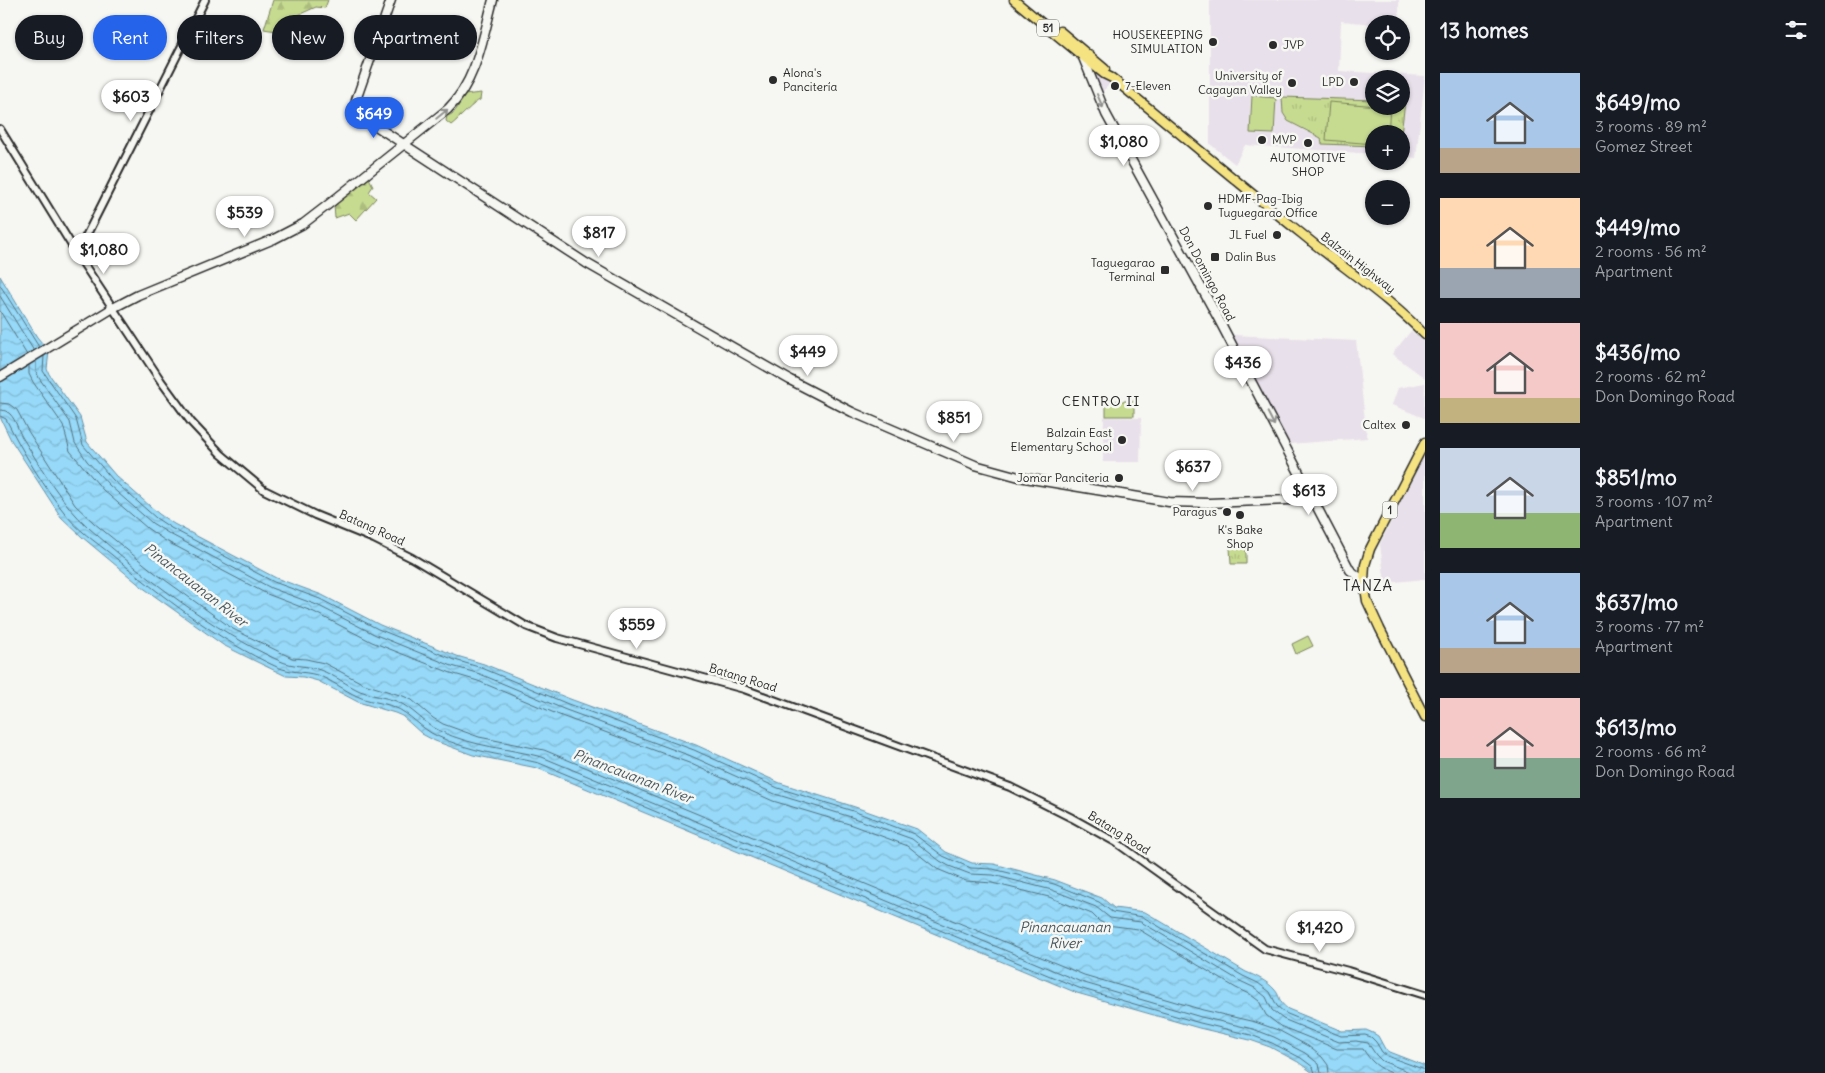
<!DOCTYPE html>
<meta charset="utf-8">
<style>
:root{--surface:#171b24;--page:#242831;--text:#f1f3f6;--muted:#9ea1a6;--accent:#2563eb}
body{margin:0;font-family:Delius,sans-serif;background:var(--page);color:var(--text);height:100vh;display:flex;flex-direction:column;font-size:19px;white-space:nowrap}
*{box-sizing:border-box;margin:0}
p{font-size:16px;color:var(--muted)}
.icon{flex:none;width:28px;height:28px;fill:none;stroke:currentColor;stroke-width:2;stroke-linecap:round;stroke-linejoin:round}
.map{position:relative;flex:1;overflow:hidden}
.panel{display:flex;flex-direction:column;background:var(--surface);width:400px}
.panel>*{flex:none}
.guide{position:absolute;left:15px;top:15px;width:475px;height:45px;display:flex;gap:10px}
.buttons{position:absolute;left:1365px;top:15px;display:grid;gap:10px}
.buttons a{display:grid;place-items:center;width:45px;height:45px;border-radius:50%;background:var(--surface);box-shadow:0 1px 4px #0004;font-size:25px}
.price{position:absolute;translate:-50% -42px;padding:0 11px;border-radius:18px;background:#fff;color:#222;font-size:16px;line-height:32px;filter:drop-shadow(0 1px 2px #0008)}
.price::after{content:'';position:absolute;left:50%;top:30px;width:15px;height:11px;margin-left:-8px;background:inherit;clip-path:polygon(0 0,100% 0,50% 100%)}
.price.current{background:var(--accent);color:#fff}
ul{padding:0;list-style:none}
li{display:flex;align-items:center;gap:15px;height:125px;padding:0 15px}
li span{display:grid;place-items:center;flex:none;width:140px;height:100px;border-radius:0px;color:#555}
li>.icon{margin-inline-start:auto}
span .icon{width:60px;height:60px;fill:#fffc;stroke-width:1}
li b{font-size:21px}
h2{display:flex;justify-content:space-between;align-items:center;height:60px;padding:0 15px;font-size:21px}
.tag{padding:0 18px;border-radius:22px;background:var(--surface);box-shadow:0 1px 4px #0004;font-size:18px;line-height:45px}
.tag.current{background:var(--accent);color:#fff}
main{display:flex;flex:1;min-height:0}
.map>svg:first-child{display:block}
.built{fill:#e8e0ea;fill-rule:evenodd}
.grass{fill:url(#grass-tufts);stroke:#79835e}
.forest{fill:url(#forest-firs);stroke:#79835e}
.pitch{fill:#c7db90;stroke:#79835e}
.water{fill:url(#water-waves);stroke:#6b93a6}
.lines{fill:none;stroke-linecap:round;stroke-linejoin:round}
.shore{stroke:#56717d;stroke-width:1}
.tertiary-casing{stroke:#2b2b2b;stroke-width:10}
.secondary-casing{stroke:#2b2b2b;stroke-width:11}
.primary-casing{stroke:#2b2b2b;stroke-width:11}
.tertiary{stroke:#f6f6f2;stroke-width:6}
.secondary{stroke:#f6f6f2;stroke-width:8}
.primary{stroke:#f5e382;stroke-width:8}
.oneway{stroke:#90908e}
.poi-dot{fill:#2b2b2b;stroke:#f6f6f2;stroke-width:2}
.labels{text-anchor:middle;stroke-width:5;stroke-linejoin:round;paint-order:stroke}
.shield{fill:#f6f6f2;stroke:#686867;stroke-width:1}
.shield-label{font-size:11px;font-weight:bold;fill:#2b2b2b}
.poi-label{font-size:12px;fill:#2b2b2b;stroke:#f6f6f2;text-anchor:end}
.street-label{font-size:12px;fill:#2b2b2b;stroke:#f6f6f2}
.neighbourhood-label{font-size:14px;letter-spacing:1px;fill:#2b2b2b;stroke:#f6f6f2}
.water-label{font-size:14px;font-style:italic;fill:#46565e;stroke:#f6f6f2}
.quarter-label{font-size:15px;letter-spacing:1px;fill:#2b2b2b;stroke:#f6f6f2}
</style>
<main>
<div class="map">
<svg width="1425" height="1073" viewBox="0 0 1425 1073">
<defs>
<pattern id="grass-tufts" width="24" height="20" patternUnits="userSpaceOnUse" patternTransform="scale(1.25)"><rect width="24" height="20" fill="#c7db90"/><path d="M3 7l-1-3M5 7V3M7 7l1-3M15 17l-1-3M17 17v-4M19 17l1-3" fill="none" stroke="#abbc7c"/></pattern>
<pattern id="forest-firs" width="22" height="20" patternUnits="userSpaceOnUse" patternTransform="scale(1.25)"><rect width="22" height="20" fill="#c7db90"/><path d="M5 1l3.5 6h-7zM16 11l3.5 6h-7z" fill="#abbc7c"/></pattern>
<pattern id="water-waves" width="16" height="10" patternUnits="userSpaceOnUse" patternTransform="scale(1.25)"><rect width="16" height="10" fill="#96d9f8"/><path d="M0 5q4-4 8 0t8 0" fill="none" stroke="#81bad5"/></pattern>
</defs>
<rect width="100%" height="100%" fill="#f6f6f2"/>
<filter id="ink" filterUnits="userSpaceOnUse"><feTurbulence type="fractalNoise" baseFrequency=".02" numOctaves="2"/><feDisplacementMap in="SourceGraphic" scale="10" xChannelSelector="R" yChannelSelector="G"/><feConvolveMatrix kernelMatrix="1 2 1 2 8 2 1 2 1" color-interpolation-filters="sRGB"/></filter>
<g filter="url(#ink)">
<g class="built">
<path d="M1210,0H1399V24H1374L1341,21L1339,71L1425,76L1416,158L1401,156V134H1374V154L1245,145L1235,164L1210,144ZM1374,79H1401V106H1374Z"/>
<polygon points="1094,68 1111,83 1101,93 1091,71"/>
<polygon points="1411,331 1425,342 1425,378 1392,354"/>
<polygon points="1233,335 1356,341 1367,438 1289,444"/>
<polygon points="1425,383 1424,418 1392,405 1398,388"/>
<polygon points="1104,417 1141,418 1140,462 1103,462"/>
<polygon points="1425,453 1425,579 1385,583 1380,544"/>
</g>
<g class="grass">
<polygon points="1282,97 1374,100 1374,106 1401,106 1401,101 1405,102 1401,134 1374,134 1374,146 1322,144 1321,138 1288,121 1283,113"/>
<polygon points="1246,546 1246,564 1231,564 1230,547"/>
</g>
<g class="forest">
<path d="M273,0H328L325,8L316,7L298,15L307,24L303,34C290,30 278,32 264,29Z"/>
<path d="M481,93L480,100C475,101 458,120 451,125L446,121L447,116C458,113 458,104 464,95Z"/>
<polygon points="369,178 373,186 369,192 376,198 356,220 349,213 335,218 334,205"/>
</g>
<g class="pitch">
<polygon points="1252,96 1276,98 1274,134 1250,133"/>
<polygon points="1329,102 1390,107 1388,134 1374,134 1374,144 1326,140"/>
<rect x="1106" y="401" width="28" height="15"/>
<polygon points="1308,636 1313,646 1296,654 1292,644"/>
</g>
<path class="water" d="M0,276L37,337L49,351L47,369L49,374L80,417L87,442L116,476L159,514L174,524L276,578L322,595L380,625L457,656L484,664L570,699L696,745L780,783L855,807L917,829L946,852L972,863L994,864L1055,880L1102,898L1114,908L1145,912L1246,972C1256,976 1267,981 1274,989C1281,996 1277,1001 1288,1009L1342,1031L1366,1030L1373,1033L1378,1036L1385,1049L1389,1052L1425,1066V1073H1313L1298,1062L1270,1047L1250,1040L1199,1028L1077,993L537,768L473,755L435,741L422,734L402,716L395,713L358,702L318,681L303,677L286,676L255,661L223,645L142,587L82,537L61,517L11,440L0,417Z"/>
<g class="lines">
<g class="shore">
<polyline points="0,285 39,347"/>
<polyline points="0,296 34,351"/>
<polyline points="0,311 27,355"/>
<polyline points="44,356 43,371 76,419 83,445 113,480 156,518 171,528 274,582 320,599 378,629 455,660 482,668 568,704 694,750 778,788 853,811 914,834 943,856 952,860 971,868 993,869 1054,884 1099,902 1112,912 1143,917 1243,976 1258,983 1270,992 1277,1006 1285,1013 1341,1036 1365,1035 1371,1037 1376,1042 1382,1052 1387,1056 1425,1070"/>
<polyline points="36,361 36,371 39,378 70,422 75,443 87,461 109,485 152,523 168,533 271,588 317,605 376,635 452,666 480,674 566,710 691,756 775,794 851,817 912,839 940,861 949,866 970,874 993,875 1052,890 1096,907 1110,918 1141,922 1240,981 1255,988 1266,997 1272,1010 1283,1019 1339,1042 1356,1041 1368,1043 1376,1055 1382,1061 1412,1073"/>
<path d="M29,365V374L33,382L63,425L70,451L103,490L147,528L164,540L267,594L314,612L372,642L410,657L451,673L478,681L564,717L689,763L773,801L849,824L908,846L937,869L966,881L992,883L1049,897L1092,914L1099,921L1107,925L1138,929L1236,988L1251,995L1259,1001L1266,1015L1280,1026L1337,1049H1363C1371,1062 1378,1068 1392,1073"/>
<polyline points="0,403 9,404 17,410 28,431 75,505 94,523 154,572 233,629 292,658 306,659 324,663 364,684 403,696 412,700 433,718 443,724 479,737 544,750 1084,975 1203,1010 1255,1022 1278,1030 1308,1046 1322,1057 1328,1065 1329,1073"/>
<path d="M0,410C4,410 7,411 10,414C16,420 18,430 22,437C42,469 61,503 89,528C144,577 214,631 280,661C293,667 307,665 320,670C334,675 347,685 360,691C372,696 385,697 396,701C413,708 423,723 440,731C474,747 507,748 542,757L1081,982L1201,1017L1253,1029L1274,1037L1305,1053L1319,1064L1321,1073"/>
<path d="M0,416L6,419C22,451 42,484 64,512C76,529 96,542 112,555C163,597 216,639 277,667C291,673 303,671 317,675C331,680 344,690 357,696C369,702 382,702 394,707C410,713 421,729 437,736C470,752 505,755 539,763L1079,988L1200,1023L1251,1035L1272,1043L1301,1058L1313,1067L1315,1073"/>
</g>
<defs>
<g id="tertiary">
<polyline points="0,129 77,254 161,381 191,422 221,454 264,490 315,515 374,539 412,558 526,626 557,638 744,689 1010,787 1072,818 1117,843 1265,949 1348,971 1425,995"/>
<polyline points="77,254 205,0"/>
</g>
<g id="secondary">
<polyline points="391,0 356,100 356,106 359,115 586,263 790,380 852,412 975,465 1019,477 1169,502 1209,503 1313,499"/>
<polyline points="1082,55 1106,114 1218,318 1350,570 1364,581"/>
<path d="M0,377L113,308L138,295L274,239L303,224L329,204L448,109C477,80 483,37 493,0"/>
</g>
<g id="primary">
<path d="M1014,0L1104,74L1112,78C1176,130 1238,183 1302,234C1343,268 1388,297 1425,335"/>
<polyline points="1060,31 1105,69"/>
<polyline points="1425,442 1370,549 1365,565 1364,581 1367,601 1380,629 1425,717"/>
</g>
</defs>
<use href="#tertiary" class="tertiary-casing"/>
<use href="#secondary" class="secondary-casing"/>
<use href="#primary" class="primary-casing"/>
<use href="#tertiary" class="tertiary"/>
<use href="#secondary" class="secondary"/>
<use href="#primary" class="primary"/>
</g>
<defs><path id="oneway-shaft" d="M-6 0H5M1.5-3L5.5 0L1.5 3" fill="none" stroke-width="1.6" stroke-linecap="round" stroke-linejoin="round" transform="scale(1.25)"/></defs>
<g class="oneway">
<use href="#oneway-shaft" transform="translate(1100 101) rotate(66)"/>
<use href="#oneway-shaft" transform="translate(442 114) rotate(-39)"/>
<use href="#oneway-shaft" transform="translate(1271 419) rotate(63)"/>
</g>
</g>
<g class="poi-dot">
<circle cx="1213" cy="42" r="5"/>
<circle cx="1273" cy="45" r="5"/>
<circle cx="773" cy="80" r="5"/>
<circle cx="1354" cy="82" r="5"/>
<circle cx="1292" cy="83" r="5"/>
<circle cx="1115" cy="86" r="5"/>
<circle cx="1262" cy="140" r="5"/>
<circle cx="1308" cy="143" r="5"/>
<circle cx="1208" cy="206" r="5"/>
<circle cx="1277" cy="235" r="5"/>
<rect x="1210" y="252" width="10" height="10" rx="2.5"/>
<rect x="1160" y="265" width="10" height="10" rx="2.5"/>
<circle cx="1406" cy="425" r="5"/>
<circle cx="1122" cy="440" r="5"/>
<circle cx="1119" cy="478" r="5"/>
<circle cx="1227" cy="512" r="5"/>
<circle cx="1240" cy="515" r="5"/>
</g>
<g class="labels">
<g class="shield">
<rect x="1037" y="19.5" width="22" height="17" rx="4"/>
<rect x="1382.5" y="501.5" width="15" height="17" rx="4"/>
</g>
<g class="shield-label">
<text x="1048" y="32">51</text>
<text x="1390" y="514">1</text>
</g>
<g class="poi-label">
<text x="1203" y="39">HOUSEKEEPING<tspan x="1203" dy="14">SIMULATION</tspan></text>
<text x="1283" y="49" text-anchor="start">JVP</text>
<text x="783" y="77" text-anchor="start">Alona's<tspan x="783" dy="14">Pancitería</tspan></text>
<text x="1282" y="80">University of<tspan x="1282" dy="14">Cagayan Valley</tspan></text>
<text x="1344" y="86">LPD</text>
<text x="1125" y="90" text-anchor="start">7-Eleven</text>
<text x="1272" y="144" text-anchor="start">MVP</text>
<text x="1308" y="162" text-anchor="middle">AUTOMOTIVE<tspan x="1308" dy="14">SHOP</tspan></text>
<text x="1218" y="203" text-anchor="start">HDMF-Pag-Ibig<tspan x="1218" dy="14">Tuguegarao Office</tspan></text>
<text x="1267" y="239">JL Fuel</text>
<text x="1225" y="261" text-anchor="start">Dalin Bus</text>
<text x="1155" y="267">Taguegarao<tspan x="1155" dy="14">Terminal</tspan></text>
<text x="1396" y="429">Caltex</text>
<text x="1112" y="437">Balzain East<tspan x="1112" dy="14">Elementary School</tspan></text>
<text x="1109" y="482">Jomar Panciteria</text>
<text x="1217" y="516">Paragus</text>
<text x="1240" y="534" text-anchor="middle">K's Bake<tspan x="1240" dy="14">Shop</tspan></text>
</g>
<g class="street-label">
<text transform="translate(1358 263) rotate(38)" y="4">Balzain Highway</text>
<text transform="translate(1207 274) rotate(62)" y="4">Don Domingo Road</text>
<text transform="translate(372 528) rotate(24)" y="4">Batang Road</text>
<text transform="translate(743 678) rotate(17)" y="4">Batang Road</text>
<text transform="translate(1119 833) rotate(32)" y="4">Batang Road</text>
</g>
<g class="neighbourhood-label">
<text x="1101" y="406">CENTRO II</text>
</g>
<g class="water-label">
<text transform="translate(196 585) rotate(38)" y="5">Pinancauanan River</text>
<text transform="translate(633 776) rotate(21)" y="5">Pinancauanan River</text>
<text x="1065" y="932">Pinancauanan<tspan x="1065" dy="16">River</tspan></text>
</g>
<g class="quarter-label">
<text x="1368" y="591">TANZA</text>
</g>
</g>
</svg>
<div class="buttons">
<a><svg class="icon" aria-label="locate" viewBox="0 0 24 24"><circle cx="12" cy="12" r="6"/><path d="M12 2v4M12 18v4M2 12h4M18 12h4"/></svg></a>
<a><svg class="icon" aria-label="layers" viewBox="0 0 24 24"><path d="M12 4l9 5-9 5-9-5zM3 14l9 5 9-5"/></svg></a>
<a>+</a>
<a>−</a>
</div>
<b class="price" style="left:131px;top:122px">$603</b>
<b class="price current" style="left:374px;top:139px">$649</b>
<b class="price" style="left:1124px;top:167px">$1,080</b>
<b class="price" style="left:245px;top:238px">$539</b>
<b class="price" style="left:599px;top:258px">$817</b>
<b class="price" style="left:104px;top:275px">$1,080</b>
<b class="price" style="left:808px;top:377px">$449</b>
<b class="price" style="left:1243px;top:388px">$436</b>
<b class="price" style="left:954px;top:443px">$851</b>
<b class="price" style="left:1193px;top:492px">$637</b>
<b class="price" style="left:1309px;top:516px">$613</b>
<b class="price" style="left:637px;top:650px">$559</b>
<b class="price" style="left:1320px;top:953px">$1,420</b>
<div class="guide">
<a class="tag">Buy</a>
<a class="tag current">Rent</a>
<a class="tag">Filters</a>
<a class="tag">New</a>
<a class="tag">Apartment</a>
</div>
</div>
<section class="panel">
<h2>13 homes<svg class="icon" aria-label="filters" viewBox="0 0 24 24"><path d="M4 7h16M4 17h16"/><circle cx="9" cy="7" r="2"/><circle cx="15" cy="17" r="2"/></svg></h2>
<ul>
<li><span style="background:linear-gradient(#a9c7e8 75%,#b9a48a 0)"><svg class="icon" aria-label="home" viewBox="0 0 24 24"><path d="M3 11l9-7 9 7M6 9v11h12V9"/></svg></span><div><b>$649/mo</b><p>3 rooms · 89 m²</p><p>Gomez Street</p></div></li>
<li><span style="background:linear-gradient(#ffd9b3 70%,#9aa5b1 0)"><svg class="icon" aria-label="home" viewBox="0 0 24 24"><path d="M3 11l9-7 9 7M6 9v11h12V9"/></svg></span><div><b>$449/mo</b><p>2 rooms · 56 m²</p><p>Apartment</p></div></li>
<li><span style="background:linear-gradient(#f6c9c9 75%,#c2b280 0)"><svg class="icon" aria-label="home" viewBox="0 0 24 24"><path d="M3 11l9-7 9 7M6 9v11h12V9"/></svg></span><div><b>$436/mo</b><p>2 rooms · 62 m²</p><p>Don Domingo Road</p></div></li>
<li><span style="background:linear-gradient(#c9d6e8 65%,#8fb573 0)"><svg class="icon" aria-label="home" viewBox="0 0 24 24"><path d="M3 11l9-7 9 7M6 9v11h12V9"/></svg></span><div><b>$851/mo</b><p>3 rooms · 107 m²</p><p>Apartment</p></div></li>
<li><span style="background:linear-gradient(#a9c7e8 75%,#b9a48a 0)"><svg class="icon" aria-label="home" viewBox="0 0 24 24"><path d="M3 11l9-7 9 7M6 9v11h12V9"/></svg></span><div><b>$637/mo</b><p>3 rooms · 77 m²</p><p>Apartment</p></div></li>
<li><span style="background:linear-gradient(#f6c9c9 60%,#7fa58c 0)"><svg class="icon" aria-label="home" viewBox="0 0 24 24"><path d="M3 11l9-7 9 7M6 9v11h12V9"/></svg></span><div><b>$613/mo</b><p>2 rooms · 66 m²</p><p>Don Domingo Road</p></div></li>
</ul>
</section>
</main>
